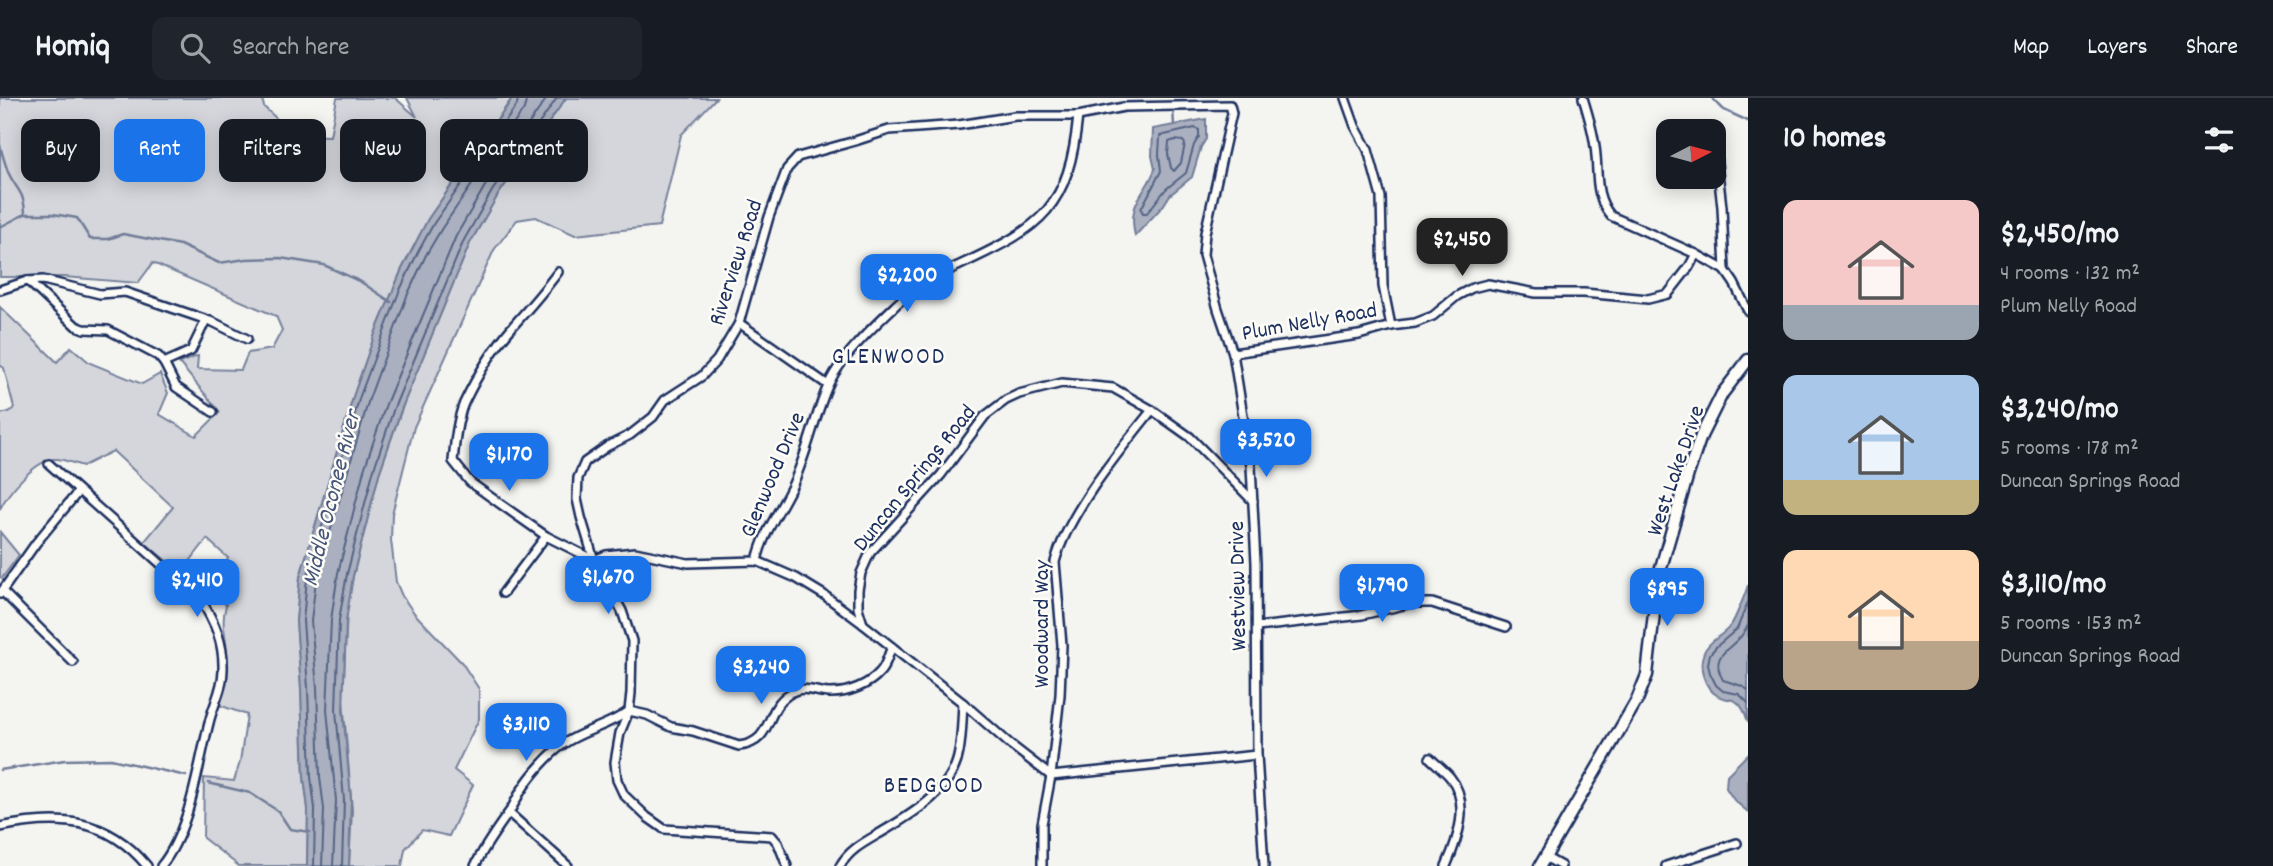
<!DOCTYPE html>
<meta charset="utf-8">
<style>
:root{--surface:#171b24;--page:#20242c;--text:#f1f3f6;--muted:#9ea1a6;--line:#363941;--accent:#1a73e8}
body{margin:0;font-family:Dekko,sans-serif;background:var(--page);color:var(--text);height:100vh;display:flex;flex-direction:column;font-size:26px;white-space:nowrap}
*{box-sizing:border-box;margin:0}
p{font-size:23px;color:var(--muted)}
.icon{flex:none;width:38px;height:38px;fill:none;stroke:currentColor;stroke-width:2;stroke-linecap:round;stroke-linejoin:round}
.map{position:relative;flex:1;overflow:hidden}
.drawer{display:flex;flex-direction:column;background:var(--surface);width:525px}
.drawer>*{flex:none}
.hud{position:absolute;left:21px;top:21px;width:665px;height:63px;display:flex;gap:14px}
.needle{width:46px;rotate:84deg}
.buttons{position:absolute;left:1656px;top:21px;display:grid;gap:14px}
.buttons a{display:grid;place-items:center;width:70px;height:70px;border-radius:14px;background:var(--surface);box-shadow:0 4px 18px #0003;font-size:35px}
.price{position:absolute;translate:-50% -60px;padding:0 16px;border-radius:14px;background:var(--accent);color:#fff;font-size:23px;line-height:46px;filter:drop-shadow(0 2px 4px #0008)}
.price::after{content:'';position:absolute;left:50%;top:42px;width:21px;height:16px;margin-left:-10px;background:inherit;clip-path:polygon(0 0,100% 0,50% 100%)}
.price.active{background:#222;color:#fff}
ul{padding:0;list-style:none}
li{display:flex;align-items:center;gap:21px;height:175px;padding:0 35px}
li span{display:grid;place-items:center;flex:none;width:196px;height:140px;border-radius:14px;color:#555}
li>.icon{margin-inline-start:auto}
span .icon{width:84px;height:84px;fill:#fffc;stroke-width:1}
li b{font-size:30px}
h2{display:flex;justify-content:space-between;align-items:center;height:84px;padding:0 35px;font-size:30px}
.chip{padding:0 24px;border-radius:14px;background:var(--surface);box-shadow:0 4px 18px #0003;font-size:24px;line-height:63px}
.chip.active{background:var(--accent);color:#fff}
header{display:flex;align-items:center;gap:42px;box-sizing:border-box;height:98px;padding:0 35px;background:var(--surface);border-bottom:2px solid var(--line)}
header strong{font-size:33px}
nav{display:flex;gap:38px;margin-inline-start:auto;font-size:24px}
.search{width:490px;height:63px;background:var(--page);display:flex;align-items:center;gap:18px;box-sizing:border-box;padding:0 24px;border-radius:14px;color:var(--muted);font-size:26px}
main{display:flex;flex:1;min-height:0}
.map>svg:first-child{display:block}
.green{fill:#d4d6db;stroke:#78829c;stroke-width:2}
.water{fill:#aab0bf;stroke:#717c98;stroke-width:2}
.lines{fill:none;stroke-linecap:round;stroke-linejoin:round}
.shore{stroke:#546385;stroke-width:2}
.stream{stroke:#717c98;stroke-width:2.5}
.minor-casing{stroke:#1b2f5e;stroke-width:12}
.secondary-casing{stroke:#1b2f5e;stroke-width:15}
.minor{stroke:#fdfcf7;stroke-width:7}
.secondary{stroke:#fdfcf7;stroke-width:10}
.labels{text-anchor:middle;stroke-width:5;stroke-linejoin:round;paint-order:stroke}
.street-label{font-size:23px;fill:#1b2f5e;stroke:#fdfcf7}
.neighbourhood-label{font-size:24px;letter-spacing:2px;fill:#1b2f5e;stroke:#fdfcf7}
.water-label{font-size:24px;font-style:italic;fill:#46567b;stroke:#fdfcf7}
</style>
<header>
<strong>Homiq</strong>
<div class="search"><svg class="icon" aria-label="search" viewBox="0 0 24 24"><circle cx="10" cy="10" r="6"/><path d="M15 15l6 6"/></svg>Search here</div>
<nav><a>Map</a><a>Layers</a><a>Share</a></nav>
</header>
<main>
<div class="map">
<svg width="1748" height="768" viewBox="0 0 1748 768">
<rect width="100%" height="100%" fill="#f4f4f1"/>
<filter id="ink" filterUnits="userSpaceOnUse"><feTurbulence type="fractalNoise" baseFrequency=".0143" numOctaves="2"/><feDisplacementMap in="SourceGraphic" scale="14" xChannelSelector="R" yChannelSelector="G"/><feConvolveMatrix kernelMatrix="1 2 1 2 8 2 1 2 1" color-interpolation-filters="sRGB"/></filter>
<g filter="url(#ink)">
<g class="green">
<path d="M0,0H262L264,9L294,37L330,38L337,0H395L417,19L407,0H512L428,121L402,171L376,233L354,296L300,479L296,523L301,590L304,679L308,711L307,768H239L203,740L204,680L234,683L240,664L247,617L219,607C225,589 229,571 227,551C225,532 221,526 226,507L216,495L228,460L207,441L181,475L144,444L173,409L113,353L83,368C75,366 64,361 56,361C36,361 8,394 0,411V316L9,314L14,310L4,270L0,267V209L57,264L71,249L90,265L142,286L160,276L168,295L159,316L196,338L220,314L179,265L198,258L197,271L241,272L248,255L272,251L282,232L276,218L153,165L138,185L64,179H0Z"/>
<polygon points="566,0 716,0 681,37 659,128 575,137 536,119 517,122 494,152 414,329 392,416 391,442 396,484 402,498 415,516 462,565 479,591 479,621 454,672 473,687 449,738 422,732 405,751 402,768 349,768 352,712 343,601 347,511 353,478 379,376 405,302 470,145 498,97"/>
<polygon points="0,434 19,457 2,480 0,479"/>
</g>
<g class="water">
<polygon points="513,0 566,0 498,97 470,145 401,312 379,376 353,478 346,523 343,612 351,701 349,768 307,768 308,711 304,679 301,590 296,523 300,479 354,296 376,233 402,171 428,121"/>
<path d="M1206,21V41L1201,49L1192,79L1170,97L1163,108L1135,138C1127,103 1145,98 1155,71L1152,58L1153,31Z"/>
<path d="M1748,487V624C1746,618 1744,610 1738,605C1733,600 1725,602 1718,598C1704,590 1698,569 1704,554C1709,542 1723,538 1731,527C1735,522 1746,494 1748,487Z"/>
<polygon points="1748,656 1748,714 1734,702 1726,690 1727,677"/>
</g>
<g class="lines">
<g class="shore">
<polygon points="1195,30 1199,32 1199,39 1194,47 1186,75 1166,91 1147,115 1143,115 1141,111 1161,73 1159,57 1160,38"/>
<polygon points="1175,42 1183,43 1185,46 1181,65 1174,73 1171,70 1168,56 1169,44"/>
<polyline points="1748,504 1737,531 1717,548 1710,556 1708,566 1710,575 1716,587 1723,593 1739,596 1748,605"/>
<path d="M1748,527C1739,551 1706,552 1723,582L1742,588L1748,592"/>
<polyline points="314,768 315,711 311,679 308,590 303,523 307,480 360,298 399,194 418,154 434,125 517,7 518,0"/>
<polyline points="322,768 324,711 320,679 317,589 311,523 316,482 369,301 407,198 426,157 442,130 524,11 527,0"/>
<polyline points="333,768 336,702 327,612 331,522 338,475 364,372 386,306 456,138 485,88 547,0"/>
<polyline points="342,768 344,702 336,612 339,522 347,476 373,374 394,310 464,142 492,93 557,0"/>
</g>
<g class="stream">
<polyline points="1712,0 1724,12 1748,23"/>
<polyline points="1173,11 1174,27"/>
<path d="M0,47C2,56 5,65 8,74C16,92 24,92 25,115"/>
<polyline points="0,129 25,116 53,116 77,120 90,141 108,141 123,136 180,147 219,165 246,161 280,160 324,167 361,184 391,204"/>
<polyline points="0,672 65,662 111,661 186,678"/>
<polyline points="208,685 250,695 278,713 290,731 310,734"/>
</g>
<defs>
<g id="minor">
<polyline points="1345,0 1355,28 1368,52 1381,99 1383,188 1391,228"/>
<path d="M1583,0C1588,16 1593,32 1595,49C1599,74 1593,97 1611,118L1696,156L1725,172L1734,185L1748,213"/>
<polyline points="1713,30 1722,109 1725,172"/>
<path d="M558,174C544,193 529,210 513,228C494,250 477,278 464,305C457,322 455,344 453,363L470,384L499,405L546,438L594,462L606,457L635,454L688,465L757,463L796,480L824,497L863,526L963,605L1011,647L1051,678L1257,657"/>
<polyline points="28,183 76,228 84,231 108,232 158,258 164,265 176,289 213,314"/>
<polyline points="0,192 27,183 43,182 100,196 125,194 213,224 247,241"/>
<polyline points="739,225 828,287"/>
<polyline points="1233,255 1359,237 1391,228 1415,225 1433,218 1457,198 1472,190 1488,186 1536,195 1584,195 1648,201 1668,196 1689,169 1696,156"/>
<polyline points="164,265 191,253 206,222"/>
<path d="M49,366L200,501C215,524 224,545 223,572C223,591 213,607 209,625C198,668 190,733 161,768"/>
<path d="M757,463C763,434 781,412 793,386C807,355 814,321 827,290C839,260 875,227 898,205C916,188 940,176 962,166C1042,129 1069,110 1078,18"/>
<polyline points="3,494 73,564"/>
<polyline points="503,495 546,438"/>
<polyline points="0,496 36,445 78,394"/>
<polyline points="863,526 858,510 858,492 861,475 870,455 941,377 985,318 1006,302 1019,296 1062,285 1113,290 1152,312 1190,339 1253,403"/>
<polyline points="1257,529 1362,517 1412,505 1432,505 1506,529"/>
<path d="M1430,660C1436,666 1444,672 1450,679C1471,705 1458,741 1446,768"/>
<polyline points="509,715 568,768"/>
<path d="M0,729C58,717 107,719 147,768"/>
<polyline points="1545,759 1561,768"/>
<path d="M475,768C484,749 495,734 507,717C513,710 516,701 521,693C530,678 550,655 565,645C585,632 610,627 629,613L647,617L671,629L693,633L739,648C774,644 764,612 789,596C803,586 816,595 831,595C848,595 869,587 880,574C886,568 888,557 892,549"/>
<polyline points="787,768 778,745 772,738 664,731 647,719 624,697 617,682 615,664 620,635 629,613 631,595 632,543 622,513 594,462 581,419 577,401 578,380 585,364 608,348 630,337 653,319 665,302 702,278 717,262 739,225 769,119 787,71 798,59 855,43 889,32 959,27 1015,18 1078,18 1124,9 1230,7 1232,15 1205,135 1203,157 1218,211 1233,255 1251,368 1256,465 1257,657 1264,768"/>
<path d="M840,768C850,751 865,744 882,734C912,716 953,693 959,654C962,638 962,621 963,605"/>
<path d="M1042,768V726L1051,678L1060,597L1062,547L1055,464C1068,415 1120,352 1152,312"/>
<polyline points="1666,768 1737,745"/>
</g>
<polyline id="secondary" points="1540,768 1637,602 1647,577 1658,480 1688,376 1701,338 1722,296 1748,262"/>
</defs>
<use href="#minor" class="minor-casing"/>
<use href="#secondary" class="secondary-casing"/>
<use href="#minor" class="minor"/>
<use href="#secondary" class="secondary"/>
</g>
</g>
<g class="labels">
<g class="street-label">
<text transform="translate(734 164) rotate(-72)" y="8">Riverview Road</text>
<text transform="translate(1309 222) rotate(-10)" y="8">Plum Nelly Road</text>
<text transform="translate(1674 372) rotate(-71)" y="8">West Lake Drive</text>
<text transform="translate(771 376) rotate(-67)" y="8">Glenwood Drive</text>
<text transform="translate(913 379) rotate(-51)" y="8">Duncan Springs Road</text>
<text transform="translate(1236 488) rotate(-91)" y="8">Westview Drive</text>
<text transform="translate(1040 526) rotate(-90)" y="8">Woodward Way</text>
</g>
<g class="neighbourhood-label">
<text x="889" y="265">GLENWOOD</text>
<text x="934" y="694">BEDGOOD</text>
</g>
<g class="water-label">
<text transform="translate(330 400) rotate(-76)" y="8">Middle Oconee River</text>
</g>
</g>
</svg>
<div class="buttons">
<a><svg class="needle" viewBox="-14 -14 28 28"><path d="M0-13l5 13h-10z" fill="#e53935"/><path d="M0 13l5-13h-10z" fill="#9ea1a6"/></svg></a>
</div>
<b class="price active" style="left:1462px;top:180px">$2,450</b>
<b class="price" style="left:907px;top:216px">$2,200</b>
<b class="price" style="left:1266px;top:381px">$3,520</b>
<b class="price" style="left:509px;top:395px">$1,170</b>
<b class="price" style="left:608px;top:518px">$1,670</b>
<b class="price" style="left:197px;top:521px">$2,410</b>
<b class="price" style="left:1382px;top:526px">$1,790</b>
<b class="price" style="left:1667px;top:530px">$895</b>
<b class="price" style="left:761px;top:608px">$3,240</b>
<b class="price" style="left:526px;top:665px">$3,110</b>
<div class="hud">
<a class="chip">Buy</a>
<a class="chip active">Rent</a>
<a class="chip">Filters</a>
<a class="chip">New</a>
<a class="chip">Apartment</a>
</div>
</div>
<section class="drawer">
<h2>10 homes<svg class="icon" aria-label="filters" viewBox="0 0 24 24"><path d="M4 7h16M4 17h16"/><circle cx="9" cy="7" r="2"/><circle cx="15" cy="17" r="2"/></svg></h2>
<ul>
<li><span style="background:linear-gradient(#f6c9c9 75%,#9aa5b1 0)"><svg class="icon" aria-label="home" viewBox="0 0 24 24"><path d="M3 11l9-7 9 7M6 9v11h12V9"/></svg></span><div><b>$2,450/mo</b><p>4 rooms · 132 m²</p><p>Plum Nelly Road</p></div></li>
<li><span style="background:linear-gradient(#a9c7e8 75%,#c2b280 0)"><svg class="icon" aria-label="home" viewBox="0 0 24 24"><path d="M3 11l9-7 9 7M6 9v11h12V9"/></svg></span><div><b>$3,240/mo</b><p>5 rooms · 178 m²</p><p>Duncan Springs Road</p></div></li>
<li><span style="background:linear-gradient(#ffd9b3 65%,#b9a48a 0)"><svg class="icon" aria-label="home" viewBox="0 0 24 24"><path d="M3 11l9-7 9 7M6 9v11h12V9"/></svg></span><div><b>$3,110/mo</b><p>5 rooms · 153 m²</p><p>Duncan Springs Road</p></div></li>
</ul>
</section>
</main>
